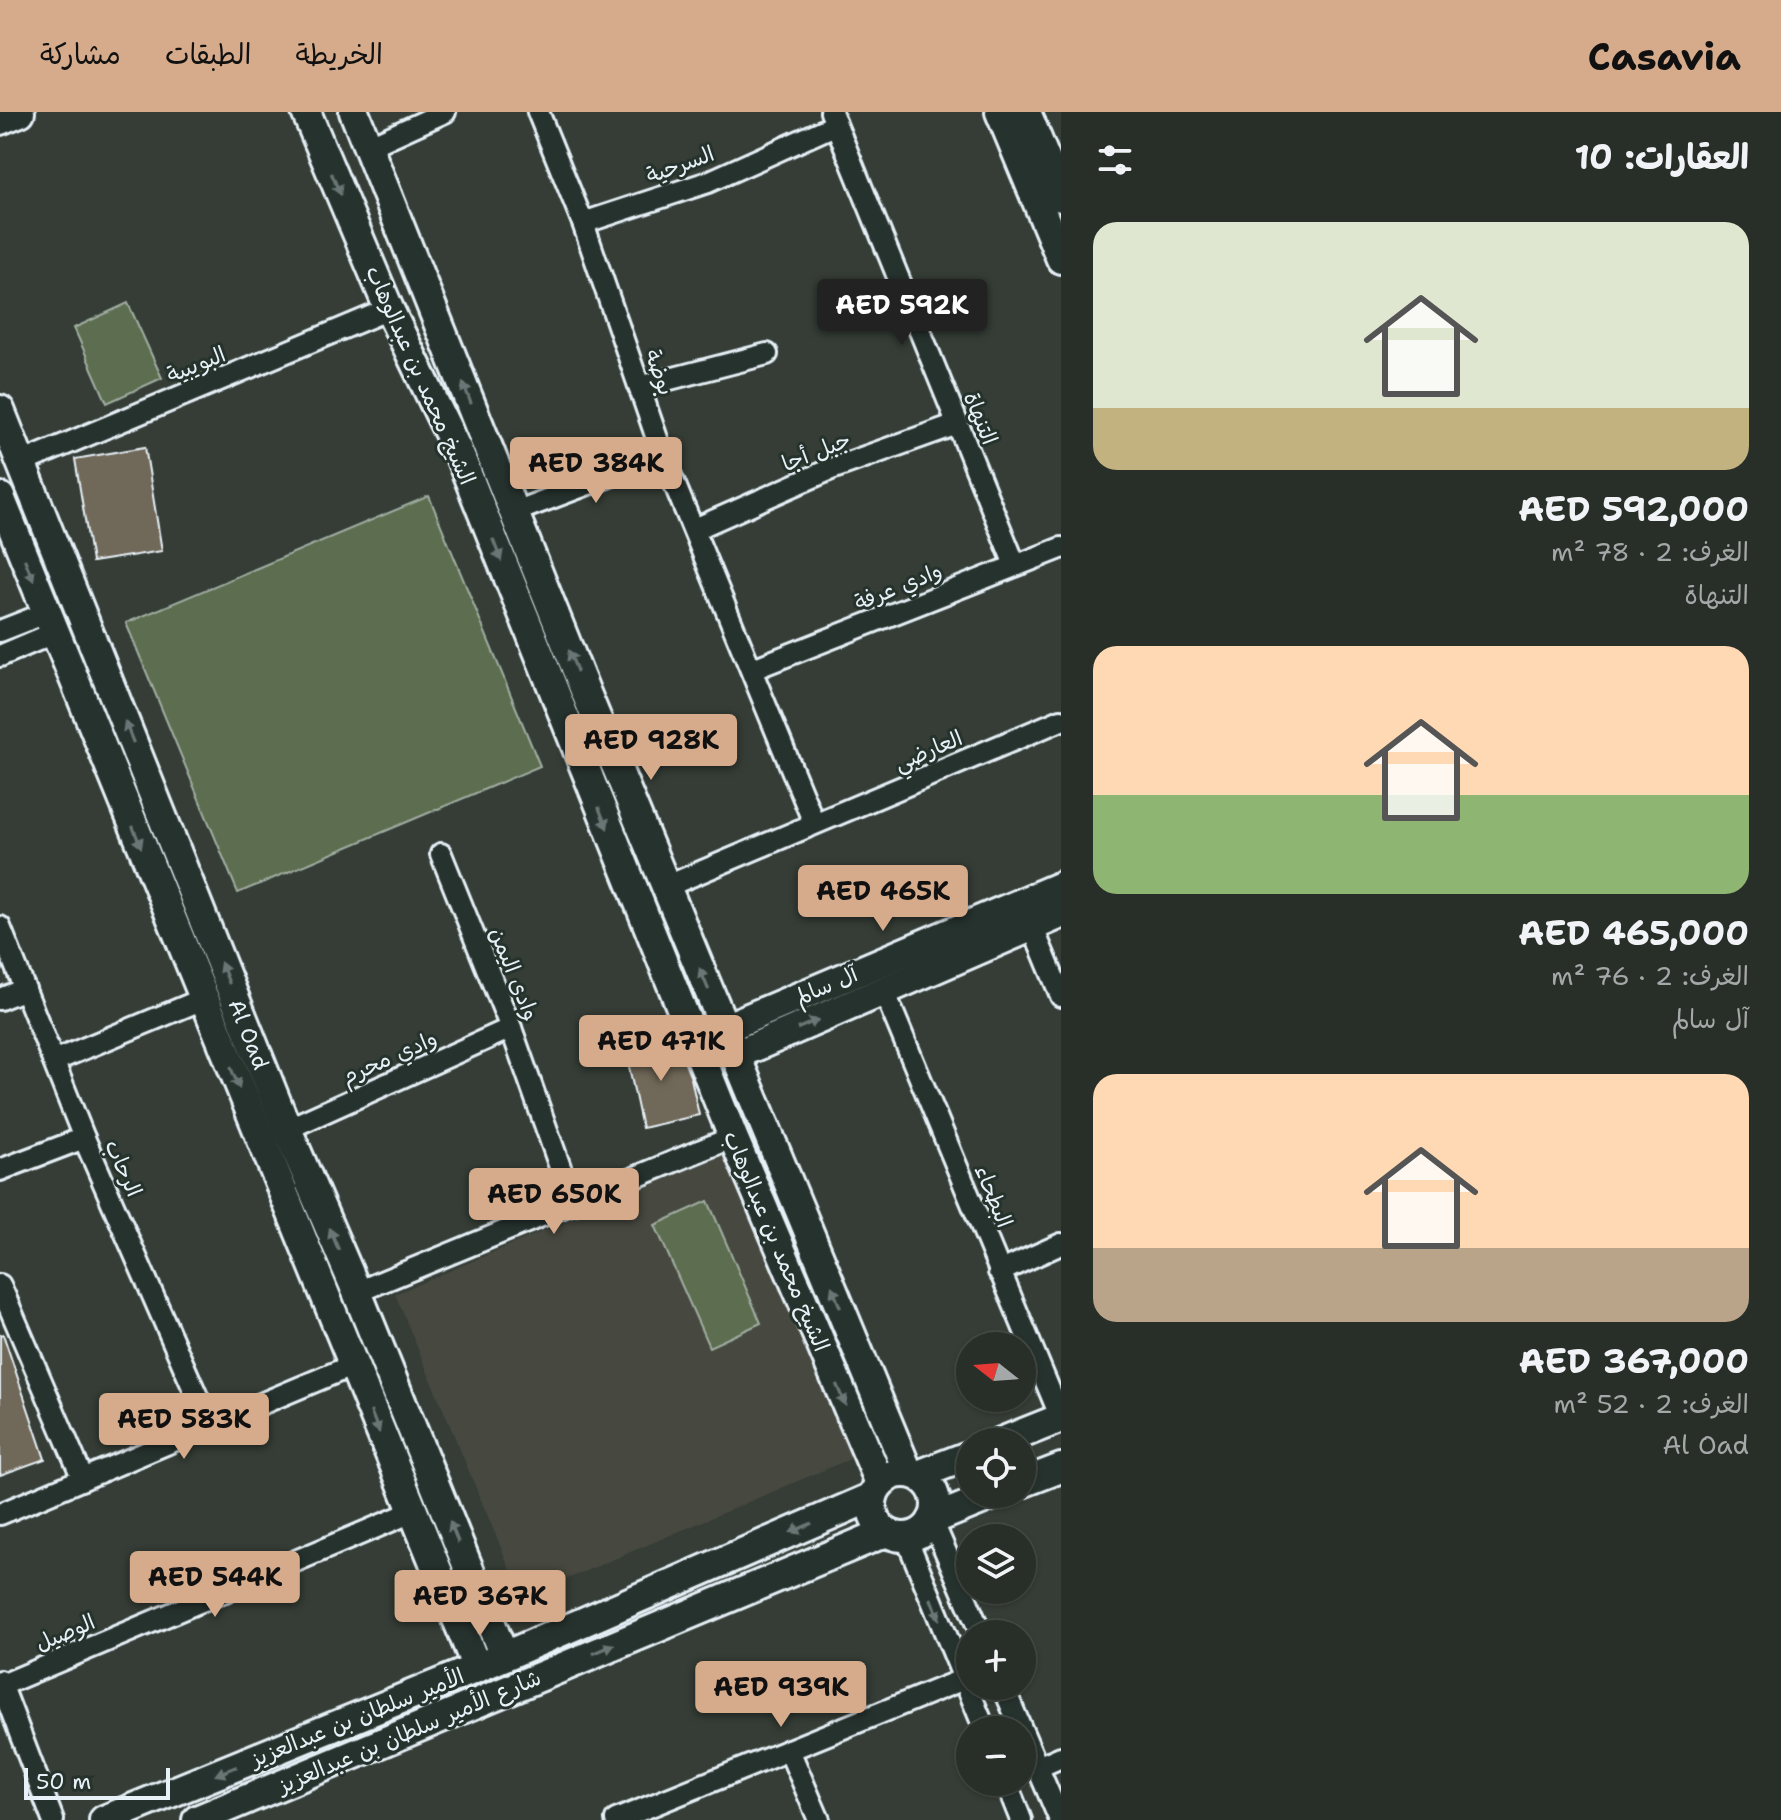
<!DOCTYPE html>
<html lang="ar">
<meta charset="utf-8">
<style>
:root{--surface:#282e28;--page:#343a34;--text:#f1f3f6;--muted:#a5a8a8;--line:#444a45;--accent:#d6ab8b}
body{margin:0;font-family:"Shantell Sans","Playpen Sans Arabic",sans-serif;background:var(--page);color:var(--text);direction:rtl;height:100vh;display:flex;flex-direction:column;font-size:30px;white-space:nowrap}
*{box-sizing:border-box;margin:0}
p{font-size:26px;color:var(--muted)}
.icon{flex:none;width:44px;height:44px;fill:none;stroke:currentColor;stroke-width:2;stroke-linecap:round;stroke-linejoin:round}
.map{position:relative;flex:1;overflow:hidden;direction:ltr}
.details{display:flex;flex-direction:column;background:var(--surface);width:720px}
.details>*{flex:none}
.needle{width:52px;rotate:287deg}
.buttons{position:absolute;left:956px;top:1220px;display:grid;gap:16px}
.buttons a{display:grid;place-items:center;width:80px;height:80px;border-radius:50%;background:var(--surface);box-shadow:0 2px 6px #0004,0 0 0 2px var(--line);font-size:40px}
.scale{position:absolute;left:24px;bottom:20px;width:146px;box-sizing:border-box;padding-left:8px;border:4px solid #e8f1f8;border-top:0;font-size:22px;line-height:28px;white-space:nowrap;color:#e8f1f8;-webkit-text-stroke:6px #26332d;paint-order:stroke}
.price{position:absolute;translate:-50% -68px;padding:0 18px;border-radius:8px;background:var(--accent);color:#111;font-size:26px;line-height:52px;filter:drop-shadow(0 2px 4px #0008)}
.price::after{content:'';position:absolute;left:50%;top:48px;width:24px;height:18px;margin-left:-12px;background:inherit;clip-path:polygon(0 0,100% 0,50% 100%)}
.price.active{background:#222;color:#fff}
ul{padding:0;list-style:none}
li{display:grid;align-content:center;gap:16px;height:424px;padding:0 32px}
li span{display:grid;place-items:center;height:248px;border-radius:24px;color:#555}
li>.icon{margin-inline-start:auto}
span .icon{width:144px;height:144px;fill:#fffc;stroke-width:1}
li b{font-size:34px}
h2{display:flex;justify-content:space-between;align-items:center;height:96px;padding:0 32px;font-size:34px}
header{display:flex;align-items:center;gap:48px;box-sizing:border-box;height:112px;padding:0 40px;background:var(--accent);color:#111}
header strong{font-size:38px}
nav{display:flex;gap:44px;margin-inline-start:auto;font-size:28px}
main{display:flex;flex:1;min-height:0}
.map>svg:first-child{display:block}
.built{fill:#474a40}
.green{fill:#5d6d50;stroke:#a2afa4;stroke-width:2}
.building{fill:#706758;stroke:#e8f1f8;stroke-width:2}
.lines{fill:none;stroke-linecap:round;stroke-linejoin:round}
.street-casing{stroke:#e8f1f8;stroke-width:26}
.secondary-casing{stroke:#e8f1f8;stroke-width:34}
.street{stroke:#26332d;stroke-width:20}
.secondary{stroke:#26332d;stroke-width:28}
.oneway{fill:#6a7674}
.labels{text-anchor:middle;stroke-width:6;stroke-linejoin:round;paint-order:stroke}
.street-label{font-size:22px;fill:#e8f1f8;stroke:#26332d}
</style>
<header>
<strong>Casavia</strong>
<nav><a>الخريطة</a><a>الطبقات</a><a>مشاركة</a></nav>
</header>
<main>
<section class="details">
<h2>العقارات: 10<svg class="icon" aria-label="filters" viewBox="0 0 24 24"><path d="M4 7h16M4 17h16"/><circle cx="9" cy="7" r="2"/><circle cx="15" cy="17" r="2"/></svg></h2>
<ul>
<li><span style="background:linear-gradient(#dfe7d0 75%,#c2b280 0)"><svg class="icon" aria-label="home" viewBox="0 0 24 24"><path d="M3 11l9-7 9 7M6 9v11h12V9"/></svg></span><div><b>AED 592,000</b><p>الغرف: 2 · 78 m²</p><p>التنهاة</p></div></li>
<li><span style="background:linear-gradient(#ffd9b3 60%,#8fb573 0)"><svg class="icon" aria-label="home" viewBox="0 0 24 24"><path d="M3 11l9-7 9 7M6 9v11h12V9"/></svg></span><div><b>AED 465,000</b><p>الغرف: 2 · 76 m²</p><p>آل سالم</p></div></li>
<li><span style="background:linear-gradient(#ffd9b3 70%,#b9a48a 0)"><svg class="icon" aria-label="home" viewBox="0 0 24 24"><path d="M3 11l9-7 9 7M6 9v11h12V9"/></svg></span><div><b>AED 367,000</b><p>الغرف: 2 · 52 m²</p><p>Al Oad</p></div></li>
</ul>
</section>
<div class="map">
<svg width="1061" height="1708" viewBox="0 0 1061 1708">
<rect width="100%" height="100%" fill="#353d36"/>
<filter id="ink" filterUnits="userSpaceOnUse"><feTurbulence type="fractalNoise" baseFrequency=".0125" numOctaves="2"/><feDisplacementMap in="SourceGraphic" scale="16" xChannelSelector="R" yChannelSelector="G"/><feConvolveMatrix kernelMatrix="1 2 1 2 8 2 1 2 1" color-interpolation-filters="sRGB"/></filter>
<g filter="url(#ink)">
<polygon class="built" points="730,1040 857,1344 522,1486 395,1182"/>
<g class="green">
<polygon points="128,191 162,266 107,291 74,216"/>
<polygon points="429,384 540,654 238,781 126,511"/>
<polygon points="708,1089 761,1211 709,1235 655,1113"/>
</g>
<g class="building">
<polygon points="145,335 162,439 92,450 75,347"/>
<polygon points="674,925 691,966 699,1003 642,1016 625,936"/>
<polygon points="3,1222 45,1347 0,1363 0,1223"/>
</g>
<g class="lines">
<defs>
<g id="street">
<polyline points="538,0 583,111 663,344 814,711"/>
<polyline points="831,0 1015,453"/>
<polyline points="370,34 445,0"/>
<polyline points="583,111 708,70 835,13"/>
<polyline points="639,275 767,242"/>
<polyline points="21,351 389,197"/>
<polyline points="514,400 663,344"/>
<polyline points="695,417 831,357 957,312"/>
<polyline points="0,519 46,501"/>
<polyline points="0,544 54,521"/>
<polyline points="753,557 1061,436"/>
<polyline points="441,742 511,916 573,1092"/>
<polyline points="665,775 1061,608"/>
<polyline points="1032,814 1061,884"/>
<polyline points="0,815 84,1026 210,1314"/>
<polyline points="884,879 1061,1306"/>
<polyline points="0,887 25,877"/>
<polyline points="54,949 203,887"/>
<polyline points="287,1017 511,916"/>
<polyline points="0,1058 84,1026"/>
<polyline points="999,1160 1061,1132"/>
<polyline points="0,1173 83,1367"/>
<polyline points="357,1180 733,1025"/>
<polyline points="0,1402 351,1254"/>
<polyline points="932,1408 981,1522"/>
<polyline points="906,1425 985,1618"/>
<polyline points="0,1569 53,1708"/>
<polyline points="2,1573 412,1400"/>
<polyline points="1003,1574 1060,1708"/>
<polyline points="789,1638 819,1708"/>
<polyline points="1038,1655 1061,1645"/>
<polyline points="1006,1670 1021,1708"/>
<polyline points="616,1708 964,1567"/>
</g>
<g id="secondary">
<polyline points="306,0 389,197 459,342 733,1025 880,1371"/>
<polyline points="354,0 586,581 908,1360"/>
<polyline points="1000,0 1061,147"/>
<polyline points="1026,0 1061,85"/>
<polyline points="0,8 20,0"/>
<path id="s1" d="M0,298L287,1017L357,1180L504,1544"/>
<polyline points="0,385 477,1556"/>
<polyline points="725,916 1061,774"/>
<polyline points="736,943 1061,802"/>
<polyline points="1001,1330 1061,1306"/>
<circle cx="904" cy="1393" r="32"/>
<polyline points="918,1363 970,1343"/>
<polyline points="1022,1371 1061,1356"/>
<polyline points="932,1408 996,1382"/>
<polyline points="104,1708 477,1556 872,1385"/>
<polyline points="197,1708 886,1420"/>
</g>
</defs>
<use href="#street" class="street-casing"/>
<use href="#secondary" class="secondary-casing"/>
<use href="#street" class="street"/>
<use href="#secondary" class="secondary"/>
</g>
<defs><path id="oneway-solid" d="M-6-.8H1V-3.2L6.5 0L1 3.2V.8H-6Z" transform="scale(2)"/></defs>
<g class="oneway">
<use href="#oneway-solid" transform="translate(336 72) rotate(67)"/>
<use href="#oneway-solid" transform="translate(467 281) rotate(-111)"/>
<use href="#oneway-solid" transform="translate(497 438) rotate(69)"/>
<use href="#oneway-solid" transform="translate(29 458) rotate(68)"/>
<use href="#oneway-solid" transform="translate(573 549) rotate(-112)"/>
<use href="#oneway-solid" transform="translate(129 620) rotate(-112)"/>
<use href="#oneway-solid" transform="translate(603 706) rotate(68)"/>
<use href="#oneway-solid" transform="translate(137 725) rotate(68)"/>
<use href="#oneway-solid" transform="translate(225 861) rotate(-112)"/>
<use href="#oneway-solid" transform="translate(704 867) rotate(-113)"/>
<use href="#oneway-solid" transform="translate(808 912) rotate(-23)"/>
<use href="#oneway-solid" transform="translate(235 966) rotate(68)"/>
<use href="#oneway-solid" transform="translate(334 1127) rotate(-113)"/>
<use href="#oneway-solid" transform="translate(836 1185) rotate(-112)"/>
<use href="#oneway-solid" transform="translate(841 1283) rotate(67)"/>
<use href="#oneway-solid" transform="translate(375 1310) rotate(68)"/>
<use href="#oneway-solid" transform="translate(801 1416) rotate(157)"/>
<use href="#oneway-solid" transform="translate(454 1420) rotate(-112)"/>
<use href="#oneway-solid" transform="translate(935 1497) rotate(68)"/>
<use href="#oneway-solid" transform="translate(604 1537) rotate(-23)"/>
<use href="#oneway-solid" transform="translate(226 1659) rotate(158)"/>
</g>
</g>
<g class="labels">
<g class="street-label">
<text transform="translate(680 52) rotate(-20)" y="8">السرحية</text>
<text transform="translate(196 252) rotate(-22)" y="8">البويبية</text>
<text transform="translate(660 260) rotate(71)" y="8">بوضة</text>
<text transform="translate(421 263) rotate(66)" y="8">الشيخ محمد بن عبدالوهاب</text>
<text transform="translate(981 306) rotate(68)" y="8">التنهاة</text>
<text transform="translate(816 339) rotate(-22)" y="8">جبل أجا</text>
<text transform="translate(898 474) rotate(-22)" y="8">وادي عرفة</text>
<text transform="translate(928 638) rotate(-23)" y="8">العارضي</text>
<text transform="translate(515 862) rotate(68)" y="8">وادى اليمن</text>
<text transform="translate(826 873) rotate(-23)" y="8">آل سالم</text>
<text dy="8" stroke="none"><textPath href="#s1" startOffset="672">Al Oad</textPath></text>
<text transform="translate(389 945) rotate(-24)" y="8">وادي محرم</text>
<text transform="translate(124 1056) rotate(66)" y="8">الرحاب</text>
<text transform="translate(994 1084) rotate(68)" y="8">البطحاء</text>
<text transform="translate(777 1129) rotate(67)" y="8">الشيخ محمد بن عبدالوهاب</text>
<text transform="translate(65 1520) rotate(-23)" y="8">الوصيل</text>
<text transform="translate(357 1605) rotate(-22)" y="8">الأمير سلطان بن عبدالعزيز</text>
<text transform="translate(409 1619) rotate(-23)" y="8">شارع الأمير سلطان بن عبدالعزيز</text>
</g>
</g>
</svg>
<div class="buttons">
<a><svg class="needle" viewBox="-14 -14 28 28"><path d="M0-13l5 13h-10z" fill="#e53935"/><path d="M0 13l5-13h-10z" fill="#a5a8a8"/></svg></a>
<a><svg class="icon" aria-label="locate" viewBox="0 0 24 24"><circle cx="12" cy="12" r="6"/><path d="M12 2v4M12 18v4M2 12h4M18 12h4"/></svg></a>
<a><svg class="icon" aria-label="layers" viewBox="0 0 24 24"><path d="M12 4l9 5-9 5-9-5zM3 14l9 5 9-5"/></svg></a>
<a>+</a>
<a>−</a>
</div>
<div class="scale">50 m</div>
<b class="price active" style="left:902px;top:235px">AED 592K</b>
<b class="price" style="left:596px;top:393px">AED 384K</b>
<b class="price" style="left:651px;top:670px">AED 928K</b>
<b class="price" style="left:883px;top:821px">AED 465K</b>
<b class="price" style="left:661px;top:971px">AED 471K</b>
<b class="price" style="left:554px;top:1124px">AED 650K</b>
<b class="price" style="left:184px;top:1349px">AED 583K</b>
<b class="price" style="left:215px;top:1507px">AED 544K</b>
<b class="price" style="left:480px;top:1526px">AED 367K</b>
<b class="price" style="left:781px;top:1617px">AED 939K</b>
</div>
</main>
